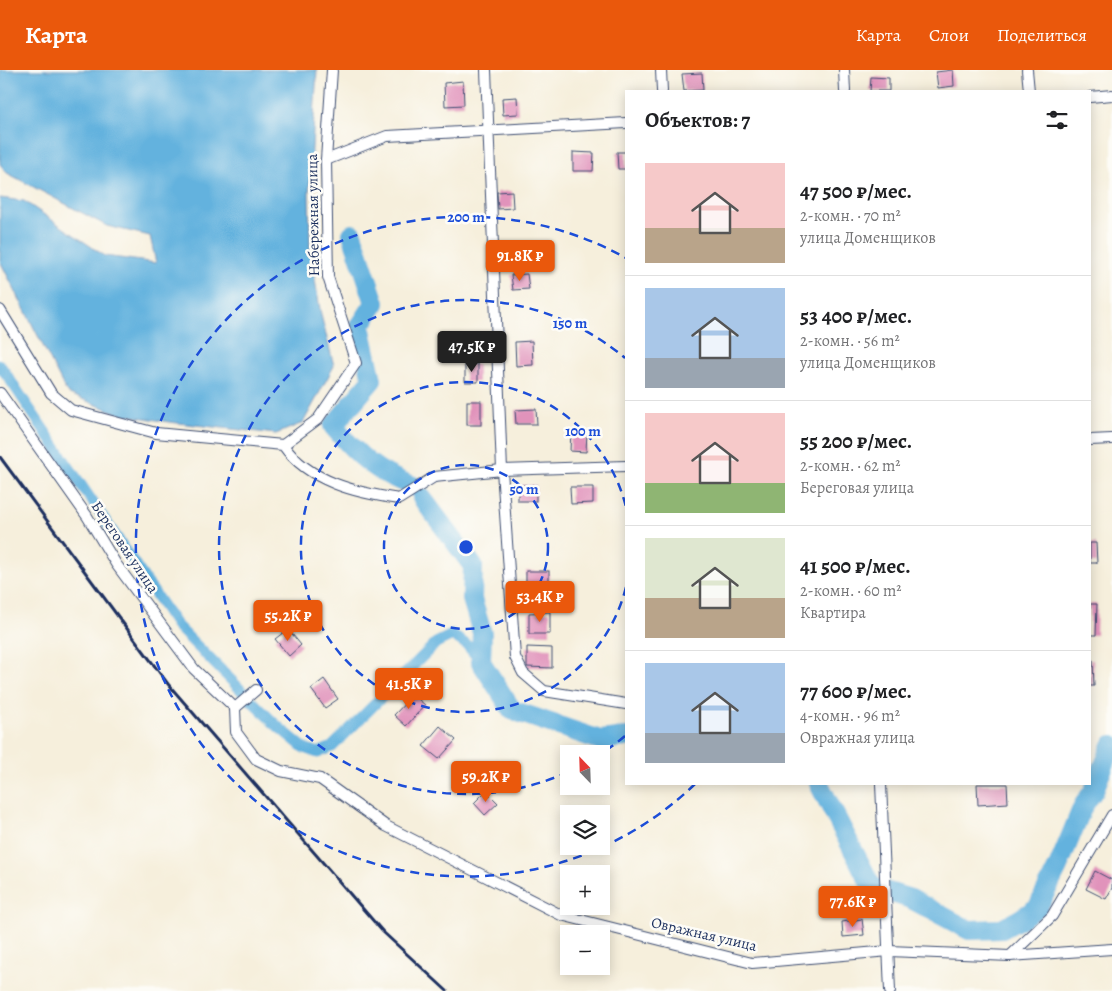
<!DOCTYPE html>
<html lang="ru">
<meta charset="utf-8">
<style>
:root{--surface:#fff;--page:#f2f2f2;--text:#202124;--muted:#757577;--line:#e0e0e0;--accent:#ea580c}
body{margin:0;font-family:Alegreya,serif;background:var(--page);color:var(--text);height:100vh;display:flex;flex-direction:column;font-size:19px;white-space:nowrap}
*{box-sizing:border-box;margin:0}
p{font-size:16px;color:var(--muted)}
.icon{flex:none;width:28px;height:28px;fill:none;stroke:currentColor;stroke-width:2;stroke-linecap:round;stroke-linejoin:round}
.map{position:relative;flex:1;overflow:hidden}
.details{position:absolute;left:625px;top:20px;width:466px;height:695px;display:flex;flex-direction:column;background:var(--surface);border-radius:0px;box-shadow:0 2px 12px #0003}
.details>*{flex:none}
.needle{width:32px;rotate:337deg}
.buttons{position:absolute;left:560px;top:675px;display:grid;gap:10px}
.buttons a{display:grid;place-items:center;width:50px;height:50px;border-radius:0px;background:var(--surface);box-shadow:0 2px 12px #0003;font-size:25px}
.price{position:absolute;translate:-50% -42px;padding:0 11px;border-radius:5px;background:var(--accent);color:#fff;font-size:16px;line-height:32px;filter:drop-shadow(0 1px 2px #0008)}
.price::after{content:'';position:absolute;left:50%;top:30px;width:15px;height:11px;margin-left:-8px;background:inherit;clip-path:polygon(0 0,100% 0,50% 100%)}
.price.active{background:#222;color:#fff}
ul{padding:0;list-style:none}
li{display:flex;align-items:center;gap:15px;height:125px;padding:0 20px}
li+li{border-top:1px solid var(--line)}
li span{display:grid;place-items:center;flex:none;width:140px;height:100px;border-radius:0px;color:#555}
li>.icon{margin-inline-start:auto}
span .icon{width:60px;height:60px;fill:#fffc;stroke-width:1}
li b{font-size:21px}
h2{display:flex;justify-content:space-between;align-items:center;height:60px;padding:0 20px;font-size:21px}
header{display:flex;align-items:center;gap:30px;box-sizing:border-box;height:70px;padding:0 25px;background:var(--accent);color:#fff}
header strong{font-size:24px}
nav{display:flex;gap:28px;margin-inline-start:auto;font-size:18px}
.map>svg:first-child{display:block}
.water{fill:#64b2de;stroke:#40709e}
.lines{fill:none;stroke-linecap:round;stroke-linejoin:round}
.canal{stroke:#64b2de;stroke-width:11}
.river{stroke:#64b2de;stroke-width:20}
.building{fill:#e193bb}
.minor-casing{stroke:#3c4c71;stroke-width:12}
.minor{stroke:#fff;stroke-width:10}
.rail{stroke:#1b2f5e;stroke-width:3}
.ring{fill:none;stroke:#1d4ed8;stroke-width:2.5;stroke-dasharray:9 6}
.labels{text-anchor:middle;stroke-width:5;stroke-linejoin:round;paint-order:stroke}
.street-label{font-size:15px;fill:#1b2f5e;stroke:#fdfcf7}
.centre{fill:#1d4ed8;stroke:#fdfcf7;stroke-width:2.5}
.ring-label{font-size:15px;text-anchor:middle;font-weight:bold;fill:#1d4ed8;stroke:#fdfcf7;stroke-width:5;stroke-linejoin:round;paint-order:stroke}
</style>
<header>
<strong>Карта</strong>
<nav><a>Карта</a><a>Слои</a><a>Поделиться</a></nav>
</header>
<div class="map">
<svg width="1112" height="921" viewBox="0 0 1112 921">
<rect width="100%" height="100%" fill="#fdfcf7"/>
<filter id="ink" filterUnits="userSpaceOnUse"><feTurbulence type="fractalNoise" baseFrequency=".02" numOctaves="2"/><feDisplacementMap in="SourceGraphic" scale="10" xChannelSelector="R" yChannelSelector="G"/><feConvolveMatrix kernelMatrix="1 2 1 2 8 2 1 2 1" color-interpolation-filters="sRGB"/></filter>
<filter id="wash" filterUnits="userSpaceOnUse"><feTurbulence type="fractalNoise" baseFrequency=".0096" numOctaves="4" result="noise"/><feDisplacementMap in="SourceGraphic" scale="20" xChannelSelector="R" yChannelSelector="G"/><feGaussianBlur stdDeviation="1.12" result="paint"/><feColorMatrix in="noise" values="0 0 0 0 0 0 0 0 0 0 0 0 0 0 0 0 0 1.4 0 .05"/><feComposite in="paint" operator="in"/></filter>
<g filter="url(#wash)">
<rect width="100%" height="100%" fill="#f6efdc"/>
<polygon class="water" points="0,0 317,0 309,124 310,181 321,245 334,296 303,353 276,364 169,352 119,344 67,323 0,191 0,128 24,131 105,186 156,193 150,166 107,156 7,103 0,94"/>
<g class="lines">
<polyline class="canal" points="0,295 176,555 275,654 304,678 318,683 332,677 436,573 452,565 467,575 481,592"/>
<g class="river">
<path d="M352,164L375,233L360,256L372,310L333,356C358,386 375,402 413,416"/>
<polyline points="422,428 473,496 472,529 482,563 481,592 512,640 600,670 626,667"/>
<polyline points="819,714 872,817 911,829 969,860 1002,859 1020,849 1038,837 1058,797 1083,736 1094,720 1112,675"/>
</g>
</g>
<g id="blocks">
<g class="building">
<polygon points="953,0 954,16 938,18 936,2"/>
<polygon points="702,3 703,20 684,21 682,4"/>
<polygon points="871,7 889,8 889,21 870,21"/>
<polygon points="463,11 464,35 445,36 444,13"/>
<polygon points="517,27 518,44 503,45 502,28"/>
<polygon points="573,82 594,83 593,101 573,101"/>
<polygon points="617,82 626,82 626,99 618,99"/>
<polygon points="512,121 513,138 498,139 497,122"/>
<rect x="509" y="178" width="8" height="11"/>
<polygon points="527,204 529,219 513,220 511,205"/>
<polygon points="532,271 533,295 516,296 515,272"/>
<polygon points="478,294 478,312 465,312 465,295"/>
<rect x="467" y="331" width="14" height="24"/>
<polygon points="536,339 537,354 516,354 515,340"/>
<polygon points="571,360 587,361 586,382 570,381"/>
<rect x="518" y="415" width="18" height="16"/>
<polygon points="570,417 593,417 593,433 571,434"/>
<polygon points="1090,473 1096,473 1097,493 1090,493"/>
<rect x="526" y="501" width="23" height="21"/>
<polygon points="1090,534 1097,534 1096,565 1090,565"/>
<polygon points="550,542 550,564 529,564 529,543"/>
<polygon points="288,559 301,575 289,586 275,569"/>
<polygon points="527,577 552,578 552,598 527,597"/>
<polygon points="1090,590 1093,590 1094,616 1090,616"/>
<polygon points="324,609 338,629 325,638 311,619"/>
<polygon points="413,625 425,635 406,656 394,645"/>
<polygon points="440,656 456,670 439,689 423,676"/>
<polygon points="977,714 1007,714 1008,733 978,735"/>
<polygon points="486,721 498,733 485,745 474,733"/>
<polygon points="1095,801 1112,810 1112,818 1106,829 1086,819"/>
<polygon points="862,849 864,865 843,867 842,852"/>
</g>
</g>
</g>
<g filter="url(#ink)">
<use href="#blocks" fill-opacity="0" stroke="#3c4c71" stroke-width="1"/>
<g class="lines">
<defs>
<g id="minor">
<polyline points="486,0 502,400 515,587 523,603 544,621 626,634"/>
<polyline points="661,0 662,21"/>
<polyline points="844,0 845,21"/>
<polyline points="1027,0 1029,21"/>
<polyline points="1090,27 1112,25"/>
<polyline points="326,90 387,66 626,53"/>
<path d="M0,240L51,323L71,340L156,363L283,375C309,412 357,423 399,429L434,407L502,400L626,396"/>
<polyline points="0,323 87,446 116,494 194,599 235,638"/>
<polyline points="1090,370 1112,369"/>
<polyline points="283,375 318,349 356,293 328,207 326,90 332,0"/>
<polyline points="256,620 235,638 236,662 256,689 281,701 320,709 386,756 561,845 752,893 889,881 1010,886 1112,879"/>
<polyline points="881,714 890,921"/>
<polyline points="1010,886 1052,846 1112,745"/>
</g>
</defs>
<use href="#minor" class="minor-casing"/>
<use href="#minor" class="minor"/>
<polyline class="rail" points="0,387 168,614 383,862 447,921"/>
</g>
</g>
<g class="ring">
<circle cx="466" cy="477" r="82"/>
<path d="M626 517A165 165 0 1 1 626 437"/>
<path d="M625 666A247 247 0 0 1 602 683M568 702A247 247 0 1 1 625 288"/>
<path d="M695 714A330 330 0 1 1 626 188"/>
</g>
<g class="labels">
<g class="street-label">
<text transform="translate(313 145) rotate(-91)" y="5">Набережная улица</text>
<text transform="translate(125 477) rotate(56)" y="5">Береговая улица</text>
<text transform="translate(704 864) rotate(13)" y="5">Овражная улица</text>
</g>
</g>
<circle cx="466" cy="477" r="8" class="centre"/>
<g class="ring-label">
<text x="466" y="152">200 m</text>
<text x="570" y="258">150 m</text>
<text x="583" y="366">100 m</text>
<text x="524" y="424">50 m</text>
</g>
</svg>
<div class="buttons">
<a><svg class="needle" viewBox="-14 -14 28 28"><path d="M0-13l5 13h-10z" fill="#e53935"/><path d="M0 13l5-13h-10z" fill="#757577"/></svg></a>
<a><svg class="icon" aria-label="layers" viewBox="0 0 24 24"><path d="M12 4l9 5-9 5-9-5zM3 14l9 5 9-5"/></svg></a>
<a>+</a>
<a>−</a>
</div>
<b class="price" style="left:520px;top:212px">91.8K ₽</b>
<b class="price active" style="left:472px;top:303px">47.5K ₽</b>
<b class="price" style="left:540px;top:553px">53.4K ₽</b>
<b class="price" style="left:288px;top:572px">55.2K ₽</b>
<b class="price" style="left:409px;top:640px">41.5K ₽</b>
<b class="price" style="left:486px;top:733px">59.2K ₽</b>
<b class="price" style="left:853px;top:858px">77.6K ₽</b>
<section class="details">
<h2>Объектов: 7<svg class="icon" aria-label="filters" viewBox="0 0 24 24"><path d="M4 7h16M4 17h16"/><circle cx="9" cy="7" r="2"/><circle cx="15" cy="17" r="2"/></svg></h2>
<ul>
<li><span style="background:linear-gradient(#f6c9c9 65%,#b9a48a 0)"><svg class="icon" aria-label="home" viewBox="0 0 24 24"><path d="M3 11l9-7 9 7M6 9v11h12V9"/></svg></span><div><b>47 500 ₽/мес.</b><p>2-комн. · 70 m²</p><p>улица Доменщиков</p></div></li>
<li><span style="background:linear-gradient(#a9c7e8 70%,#9aa5b1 0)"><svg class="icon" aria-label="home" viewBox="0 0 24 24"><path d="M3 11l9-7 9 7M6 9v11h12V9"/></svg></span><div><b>53 400 ₽/мес.</b><p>2-комн. · 56 m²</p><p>улица Доменщиков</p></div></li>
<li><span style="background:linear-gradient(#f6c9c9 70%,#8fb573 0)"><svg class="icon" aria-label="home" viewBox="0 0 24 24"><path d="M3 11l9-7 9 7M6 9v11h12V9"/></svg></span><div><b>55 200 ₽/мес.</b><p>2-комн. · 62 m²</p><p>Береговая улица</p></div></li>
<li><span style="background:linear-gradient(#dfe7d0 60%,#b9a48a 0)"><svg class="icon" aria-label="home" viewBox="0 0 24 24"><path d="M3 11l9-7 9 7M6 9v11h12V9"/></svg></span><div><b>41 500 ₽/мес.</b><p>2-комн. · 60 m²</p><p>Квартира</p></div></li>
<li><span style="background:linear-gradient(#a9c7e8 70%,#9aa5b1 0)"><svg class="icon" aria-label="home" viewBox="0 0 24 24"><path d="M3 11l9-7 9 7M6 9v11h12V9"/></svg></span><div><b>77 600 ₽/мес.</b><p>4-комн. · 96 m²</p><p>Овражная улица</p></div></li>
</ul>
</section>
</div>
